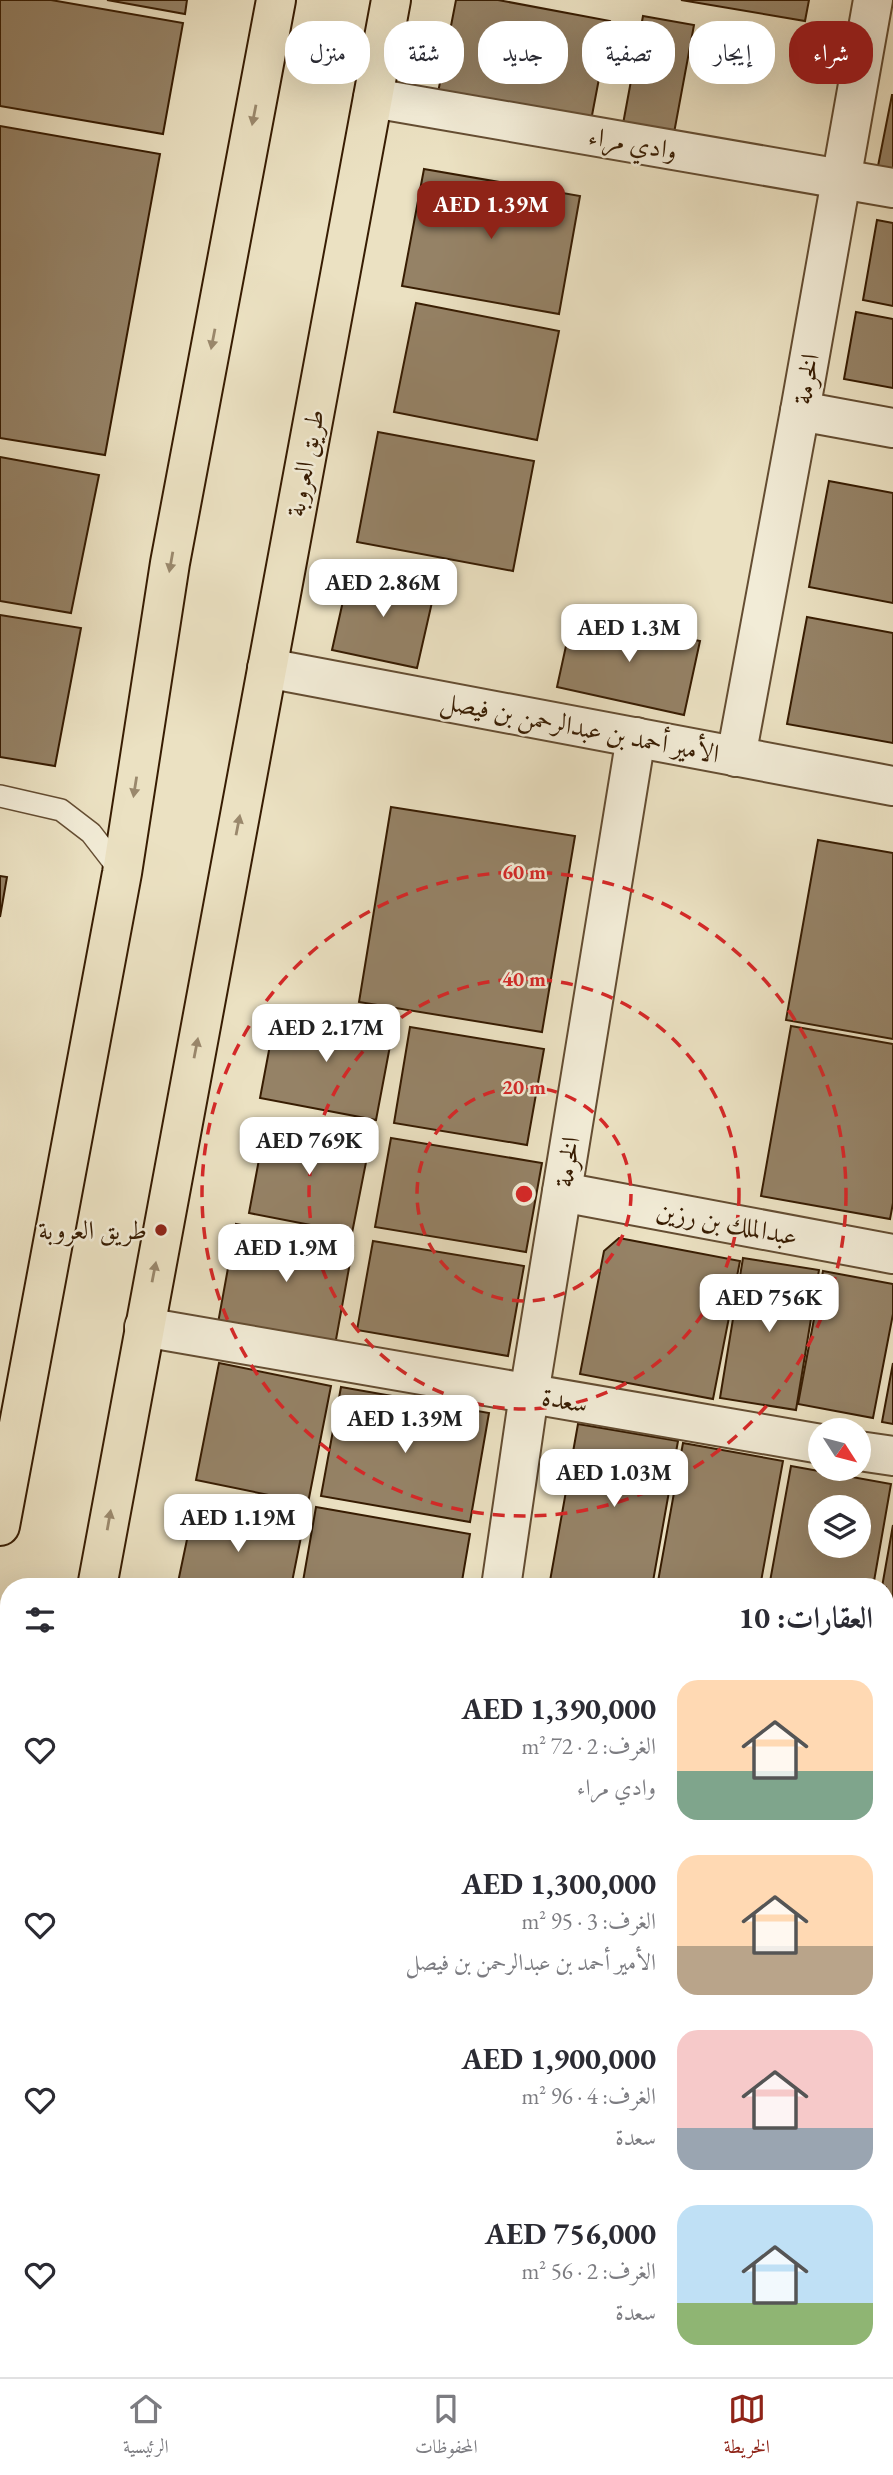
<!DOCTYPE html>
<html lang="ar">
<meta charset="utf-8">
<style>
:root{--surface:#fff;--page:#f2f2f3;--text:#2b2b33;--muted:#7c7c81;--line:#e1e1e2;--accent:#8f2418}
body{margin:0;font-family:"EB Garamond",Amiri,serif;background:var(--page);color:var(--text);direction:rtl;height:100vh;display:flex;flex-direction:column;font-size:26px;white-space:nowrap}
*{box-sizing:border-box;margin:0}
p{font-size:23px;color:var(--muted)}
.icon{flex:none;width:38px;height:38px;fill:none;stroke:currentColor;stroke-width:2;stroke-linecap:round;stroke-linejoin:round}
.map{position:relative;flex:1;overflow:hidden;direction:ltr}
.drawer{position:absolute;left:0px;top:1578px;width:894px;height:800px;display:flex;flex-direction:column;background:var(--surface);border-radius:28px 28px 0 0;box-shadow:0 7px 28px #0002;direction:rtl}
.drawer>*{flex:none}
.top-card{position:absolute;left:21px;top:21px;width:852px;height:63px;direction:rtl;display:flex;gap:14px}
.needle{width:46px;rotate:126deg}
.buttons{position:absolute;left:808px;top:1418px;display:grid;gap:14px}
.buttons a{display:grid;place-items:center;width:63px;height:63px;border-radius:50%;background:var(--surface);box-shadow:0 7px 28px #0002;font-size:35px}
.price{position:absolute;translate:-50% -60px;padding:0 16px;border-radius:14px;background:#fff;color:#222;font-size:23px;line-height:46px;filter:drop-shadow(0 2px 4px #0008)}
.price::after{content:'';position:absolute;left:50%;top:42px;width:21px;height:16px;margin-left:-10px;background:inherit;clip-path:polygon(0 0,100% 0,50% 100%)}
.price.selected{background:var(--accent);color:#fff}
ul{padding:0;list-style:none}
li{display:flex;align-items:center;gap:21px;height:175px;padding:0 21px}
li span{display:grid;place-items:center;flex:none;width:196px;height:140px;border-radius:21px;color:#555}
li>.icon{margin-inline-start:auto}
span .icon{width:84px;height:84px;fill:#fffc;stroke-width:1}
li b{font-size:30px}
h2{display:flex;justify-content:space-between;align-items:center;height:84px;padding:0 21px;font-size:30px}
.tag{padding:0 24px;border-radius:28px;background:var(--surface);box-shadow:0 7px 28px #0002;font-size:24px;line-height:63px}
.tag.selected{background:var(--accent);color:#fff}
.tabs{display:flex;justify-content:space-around;align-items:center;height:98px;border-top:2px solid var(--line);background:var(--surface);font-size:19px;color:var(--muted)}
.tabs a{display:grid;justify-items:center;gap:4px}
.tabs .selected{color:var(--accent)}
.map>svg:first-child{display:block}
.building{fill:#958266;stroke:#371c02;stroke-width:2;fill-rule:evenodd}
.lines{fill:none;stroke-linecap:round;stroke-linejoin:round}
.service-casing{stroke:#644d32;stroke-width:24}
.minor-casing{stroke:#644d32;stroke-width:42}
.primary-casing{stroke:#371c02;stroke-width:42}
.service{stroke:#f2ecd7;stroke-width:21}
.minor{stroke:#f2ecd7;stroke-width:38}
.primary{stroke:#ebe1c2;stroke-width:38}
.oneway{fill:#9a886c}
.ring{fill:none;stroke:#d62828;stroke-width:3.5;stroke-dasharray:12 9}
.poi-dot{fill:#8f2418;stroke:#f2ecd7;stroke-width:2.5}
.labels{text-anchor:middle;stroke-width:5;stroke-linejoin:round;paint-order:stroke}
.street-label{font-size:26px;fill:#371c02;stroke:#f2ecd7}
.poi-label{font-size:26px;fill:#371c02;stroke:#f2ecd7;text-anchor:end}
.centre{fill:#d62828;stroke:#f2ecd7;stroke-width:3.5}
.ring-label{font-size:21px;text-anchor:middle;font-weight:bold;fill:#d62828;stroke:#f2ecd7;stroke-width:5;stroke-linejoin:round;paint-order:stroke}
</style>
<div class="map">
<svg width="893" height="2377" viewBox="0 0 893 2377">
<rect width="100%" height="100%" fill="#ebe1c2"/>
<filter id="stains"><feTurbulence type="fractalNoise" baseFrequency=".00286" numOctaves="4"/><feColorMatrix values="0 0 0 0 .2 0 0 0 0 .09 0 0 0 0 .02 0 0 0 .5 -.17"/></filter>
<radialGradient id="worn" r=".72"><stop offset=".6" stop-color="#630" stop-opacity="0"/><stop offset="1" stop-color="#630" stop-opacity=".3"/></radialGradient>
<g class="building">
<polygon points="0,0 51,0 183,23 163,134 0,106"/>
<polygon points="107,0 187,0 185,14"/>
<polygon points="456,0 498,0 610,21 589,131 436,103"/>
<polygon points="681,0 809,0 805,21"/>
<polygon points="643,16 694,25 674,133 623,124"/>
<polygon points="892,95 893,95 893,169 878,166"/>
<polygon points="0,126 160,154 105,455 0,438"/>
<polygon points="424,169 580,196 559,314 402,286"/>
<polygon points="877,220 893,223 893,306 863,300"/>
<polygon points="416,303 559,331 537,440 394,412"/>
<polygon points="856,312 893,319 893,388 844,379"/>
<polygon points="378,432 534,461 513,571 357,542"/>
<polygon points="0,457 99,475 71,613 0,601"/>
<polygon points="829,481 893,493 893,603 809,587"/>
<polygon points="350,570 435,589 417,668 332,650"/>
<polygon points="573,614 700,641 684,715 557,687"/>
<polygon points="0,615 81,628 55,766 0,757"/>
<polygon points="807,617 893,633 893,743 787,724"/>
<polygon points="391,807 575,836 542,1032 359,1002"/>
<polygon points="818,840 893,853 893,1039 786,1020"/>
<polygon points="0,876 7,877 0,917"/>
<polygon points="277,1008 393,1030 376,1120 260,1098"/>
<polygon points="791,1026 893,1044 893,1203 890,1219 761,1196"/>
<polygon points="410,1027 544,1049 527,1145 394,1123"/>
<polygon points="266,1122 370,1142 352,1233 249,1213"/>
<polygon points="391,1138 542,1163 526,1252 375,1227"/>
<polygon points="236,1224 353,1246 335,1345 218,1323"/>
<polygon points="619,1238 740,1261 713,1399 580,1374 604,1251"/>
<polygon points="373,1241 524,1266 508,1356 357,1330"/>
<polygon points="743,1258 819,1270 796,1410 720,1398"/>
<polygon points="823,1271 893,1284 893,1314 873,1418 798,1404"/>
<polygon points="219,1363 331,1386 308,1503 196,1480"/>
<polygon points="893,1363 893,1424 882,1422"/>
<polygon points="341,1387 489,1413 470,1522 321,1496"/>
<polygon points="578,1424 678,1441 652,1587 587,1587 550,1581"/>
<polygon points="683,1443 783,1461 760,1587 657,1587"/>
<path d="M791,1466L891,1484L873,1587H769ZM821,1507H859V1545H821Z"/>
<polygon points="316,1507 470,1534 461,1587 302,1587"/>
<polygon points="193,1511 302,1532 291,1587 177,1587"/>
<polygon points="893,1525 893,1644 886,1643 886,1587 882,1587"/>
<polygon points="886,1751 893,1752 893,1837 886,1835"/>
<polygon points="886,1848 893,1850 893,1932 886,1931"/>
<polygon points="886,2001 893,2002 893,2182 886,2180"/>
<polygon points="886,2190 893,2192 893,2342 886,2341"/>
</g>
<g class="lines">
<defs>
<polyline id="service" points="0,796 61,810 91,833 122,873"/>
<g id="minor">
<polyline points="373,98 893,188"/>
<polyline points="800,411 893,428"/>
<polyline points="267,668 893,786"/>
<polyline points="736,757 800,411 873,0"/>
<polyline points="562,1192 893,1254"/>
<polyline points="144,1327 821,1444"/>
<polyline points="859,1451 893,1456"/>
<polyline points="501,1587 529,1394 636,737"/>
<polyline points="886,1673 893,1675"/>
<polyline points="886,1959 893,1960"/>
<polyline points="0,2349 9,2350"/>
<polyline points="146,2370 199,2377"/>
<polyline points="708,2370 747,2377"/>
<polyline points="368,2377 369,2370"/>
</g>
<g id="primary">
<polyline points="0,1526 122,873 170,563 276,0"/>
<polyline points="97,1587 391,0"/>
<polyline points="0,2125 9,2078"/>
</g>
</defs>
<use href="#service" class="service-casing"/>
<use href="#minor" class="minor-casing"/>
<use href="#primary" class="primary-casing"/>
<use href="#service" class="service"/>
<use href="#minor" class="minor"/>
<use href="#primary" class="primary"/>
</g>
<defs><path id="oneway-solid" d="M-6-.8H1V-3.2L6.5 0L1 3.2V.8H-6Z" transform="scale(1.75)"/></defs>
<g class="oneway">
<use href="#oneway-solid" transform="translate(254 115) rotate(101)"/>
<use href="#oneway-solid" transform="translate(213 339) rotate(101)"/>
<use href="#oneway-solid" transform="translate(171 562) rotate(100)"/>
<use href="#oneway-solid" transform="translate(135 787) rotate(99)"/>
<use href="#oneway-solid" transform="translate(238 825) rotate(-79)"/>
<use href="#oneway-solid" transform="translate(196 1048) rotate(-79)"/>
<use href="#oneway-solid" transform="translate(154 1272) rotate(-79)"/>
<use href="#oneway-solid" transform="translate(109 1520) rotate(-80)"/>
</g>
<g class="ring">
<circle cx="524" cy="1194" r="107"/>
<circle cx="524" cy="1194" r="215"/>
<circle cx="524" cy="1194" r="322"/>
</g>
<circle class="poi-dot" cx="161" cy="1230" r="7"/>
<g class="labels">
<g class="street-label">
<text transform="translate(633 143) rotate(10)" y="9">وادي مراء</text>
<text transform="translate(806 379) rotate(-80)" y="9">الخرمة</text>
<text transform="translate(305 463) rotate(-79)" y="9">طريق العروبة</text>
<text transform="translate(580 727) rotate(11)" y="9">الأمير أحمد بن عبدالرحمن بن فيصل</text>
<text transform="translate(567 1162) rotate(-81)" y="9">الخرمة</text>
<text transform="translate(727 1223) rotate(11)" y="9">عبدالملك بن رزين</text>
<text transform="translate(565 1400) rotate(10)" y="9">سعدة</text>
</g>
<g class="poi-label">
<text x="147" y="1239">طريق العروبة</text>
</g>
</g>
<circle cx="524" cy="1194" r="10" class="centre"/>
<g class="ring-label">
<text x="524" y="879">60 m</text>
<text x="524" y="986">40 m</text>
<text x="524" y="1094">20 m</text>
</g>
<rect width="100%" height="100%" filter="url(#stains)"/>
<rect width="100%" height="100%" fill="url(#worn)"/>
</svg>
<div class="buttons">
<a><svg class="needle" viewBox="-14 -14 28 28"><path d="M0-13l5 13h-10z" fill="#e53935"/><path d="M0 13l5-13h-10z" fill="#7c7c81"/></svg></a>
<a><svg class="icon" aria-label="layers" viewBox="0 0 24 24"><path d="M12 4l9 5-9 5-9-5zM3 14l9 5 9-5"/></svg></a>
</div>
<b class="price selected" style="left:491px;top:241px">AED 1.39M</b>
<b class="price" style="left:383px;top:619px">AED 2.86M</b>
<b class="price" style="left:629px;top:664px">AED 1.3M</b>
<b class="price" style="left:326px;top:1064px">AED 2.17M</b>
<b class="price" style="left:309px;top:1177px">AED 769K</b>
<b class="price" style="left:286px;top:1284px">AED 1.9M</b>
<b class="price" style="left:769px;top:1334px">AED 756K</b>
<b class="price" style="left:405px;top:1455px">AED 1.39M</b>
<b class="price" style="left:614px;top:1509px">AED 1.03M</b>
<b class="price" style="left:238px;top:1554px">AED 1.19M</b>
<div class="top-card">
<a class="tag selected">شراء</a>
<a class="tag">إيجار</a>
<a class="tag">تصفية</a>
<a class="tag">جديد</a>
<a class="tag">شقة</a>
<a class="tag">منزل</a>
</div>
<section class="drawer">
<h2>العقارات: 10<svg class="icon" aria-label="filters" viewBox="0 0 24 24"><path d="M4 7h16M4 17h16"/><circle cx="9" cy="7" r="2"/><circle cx="15" cy="17" r="2"/></svg></h2>
<ul>
<li><span style="background:linear-gradient(#ffd9b3 65%,#7fa58c 0)"><svg class="icon" aria-label="home" viewBox="0 0 24 24"><path d="M3 11l9-7 9 7M6 9v11h12V9"/></svg></span><div><b>AED 1,390,000</b><p>الغرف: 2 · 72 m²</p><p>وادي مراء</p></div><svg class="icon" aria-label="heart" viewBox="0 0 24 24"><path d="M12 20l-8-8c-3-5 5-10 8-4 3-6 11-1 8 4z"/></svg></li>
<li><span style="background:linear-gradient(#ffd9b3 65%,#b9a48a 0)"><svg class="icon" aria-label="home" viewBox="0 0 24 24"><path d="M3 11l9-7 9 7M6 9v11h12V9"/></svg></span><div><b>AED 1,300,000</b><p>الغرف: 3 · 95 m²</p><p>الأمير أحمد بن عبدالرحمن بن فيصل</p></div><svg class="icon" aria-label="heart" viewBox="0 0 24 24"><path d="M12 20l-8-8c-3-5 5-10 8-4 3-6 11-1 8 4z"/></svg></li>
<li><span style="background:linear-gradient(#f6c9c9 70%,#9aa5b1 0)"><svg class="icon" aria-label="home" viewBox="0 0 24 24"><path d="M3 11l9-7 9 7M6 9v11h12V9"/></svg></span><div><b>AED 1,900,000</b><p>الغرف: 4 · 96 m²</p><p>سعدة</p></div><svg class="icon" aria-label="heart" viewBox="0 0 24 24"><path d="M12 20l-8-8c-3-5 5-10 8-4 3-6 11-1 8 4z"/></svg></li>
<li><span style="background:linear-gradient(#bfe0f5 70%,#8fb573 0)"><svg class="icon" aria-label="home" viewBox="0 0 24 24"><path d="M3 11l9-7 9 7M6 9v11h12V9"/></svg></span><div><b>AED 756,000</b><p>الغرف: 2 · 56 m²</p><p>سعدة</p></div><svg class="icon" aria-label="heart" viewBox="0 0 24 24"><path d="M12 20l-8-8c-3-5 5-10 8-4 3-6 11-1 8 4z"/></svg></li>
</ul>
</section>
</div>
<nav class="tabs">
<a class="selected"><svg class="icon" aria-label="map" viewBox="0 0 24 24"><path d="M3 6l6-2 6 2 6-2v14l-6 2-6-2-6 2zM9 4v14M15 6v14"/></svg>الخريطة</a>
<a><svg class="icon" aria-label="saved" viewBox="0 0 24 24"><path d="M7 4h10v16l-5-4-5 4z"/></svg>المحفوظات</a>
<a><svg class="icon" aria-label="home" viewBox="0 0 24 24"><path d="M3 11l9-7 9 7M6 9v11h12V9"/></svg>الرئيسية</a>
</nav>
